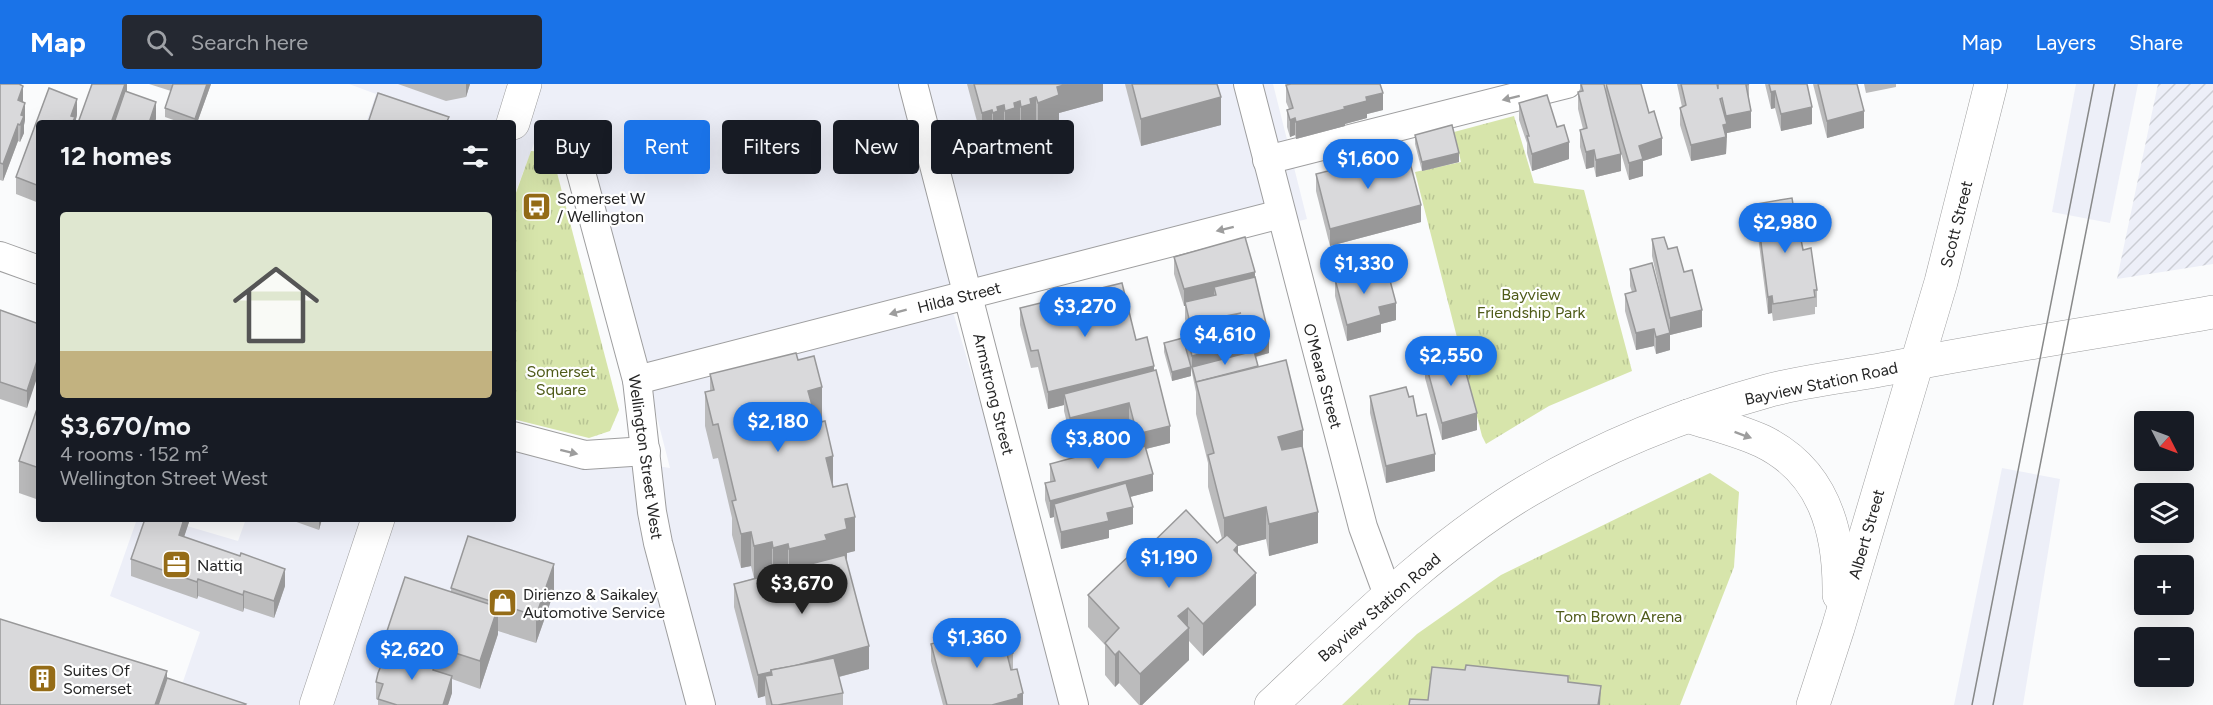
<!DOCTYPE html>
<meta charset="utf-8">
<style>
:root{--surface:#171b24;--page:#242831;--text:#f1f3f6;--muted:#9ea1a6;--accent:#1a73e8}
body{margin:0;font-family:Figtree,sans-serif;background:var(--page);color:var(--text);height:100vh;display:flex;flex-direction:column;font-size:22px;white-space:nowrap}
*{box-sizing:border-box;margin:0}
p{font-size:20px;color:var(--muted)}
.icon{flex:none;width:33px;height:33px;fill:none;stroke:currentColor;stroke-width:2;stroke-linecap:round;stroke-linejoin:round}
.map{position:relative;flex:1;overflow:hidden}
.side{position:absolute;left:36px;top:36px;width:480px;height:402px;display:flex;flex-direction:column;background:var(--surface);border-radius:6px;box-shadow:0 6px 24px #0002}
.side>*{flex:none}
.banner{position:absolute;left:534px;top:36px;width:570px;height:54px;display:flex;gap:12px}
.needle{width:39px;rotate:132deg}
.fabs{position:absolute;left:2134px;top:327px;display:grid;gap:12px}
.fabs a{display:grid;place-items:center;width:60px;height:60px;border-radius:6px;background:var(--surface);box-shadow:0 6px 24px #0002;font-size:30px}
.price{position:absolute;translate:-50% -51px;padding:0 14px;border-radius:21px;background:var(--accent);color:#fff;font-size:20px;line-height:39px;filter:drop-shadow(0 2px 3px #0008)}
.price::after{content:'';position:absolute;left:50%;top:36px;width:18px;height:14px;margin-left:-9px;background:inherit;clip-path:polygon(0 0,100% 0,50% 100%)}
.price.current{background:#222;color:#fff}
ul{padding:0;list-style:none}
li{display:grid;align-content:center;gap:12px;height:318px;padding:0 24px}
li span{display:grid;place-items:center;height:186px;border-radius:6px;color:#555}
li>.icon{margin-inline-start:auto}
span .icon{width:108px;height:108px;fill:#fffc;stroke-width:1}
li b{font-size:26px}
h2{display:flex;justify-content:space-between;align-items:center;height:72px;padding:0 24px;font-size:26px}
.tag{padding:0 21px;border-radius:6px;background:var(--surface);box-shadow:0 6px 24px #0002;font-size:21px;line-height:54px}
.tag.current{background:var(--accent);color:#fff}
header{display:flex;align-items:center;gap:36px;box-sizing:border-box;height:84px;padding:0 30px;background:var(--accent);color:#fff}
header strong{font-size:28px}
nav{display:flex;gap:33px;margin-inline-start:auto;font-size:21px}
.search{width:420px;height:54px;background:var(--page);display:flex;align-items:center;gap:15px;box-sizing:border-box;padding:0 21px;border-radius:6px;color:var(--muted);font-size:22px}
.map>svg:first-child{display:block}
.built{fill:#edeff8}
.industrial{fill:url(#industrial-furrows)}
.grass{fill:url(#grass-tufts)}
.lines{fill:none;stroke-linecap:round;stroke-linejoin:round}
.street-casing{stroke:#9e9e9f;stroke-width:30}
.secondary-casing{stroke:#9e9e9f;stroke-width:34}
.street{stroke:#fff;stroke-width:28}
.secondary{stroke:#fff;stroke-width:33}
.tram{stroke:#888989;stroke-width:1.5}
.wall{fill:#bbbbbc}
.shaded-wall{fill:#989899}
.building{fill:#d9d9db;stroke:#989899;stroke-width:1.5}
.oneway{fill:#9d9d9d}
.labels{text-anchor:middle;stroke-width:4.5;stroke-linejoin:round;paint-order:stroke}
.poi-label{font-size:16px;fill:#252525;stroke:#fff;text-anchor:start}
.street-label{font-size:16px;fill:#252525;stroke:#fff}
.park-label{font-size:16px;fill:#4f5b19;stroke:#fff}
</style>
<header>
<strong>Map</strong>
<div class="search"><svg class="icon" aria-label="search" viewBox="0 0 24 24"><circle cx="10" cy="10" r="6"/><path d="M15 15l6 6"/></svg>Search here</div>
<nav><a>Map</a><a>Layers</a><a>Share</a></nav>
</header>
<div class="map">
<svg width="2213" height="621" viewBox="0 0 2213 621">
<defs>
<pattern id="industrial-furrows" width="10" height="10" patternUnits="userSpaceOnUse" patternTransform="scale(1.5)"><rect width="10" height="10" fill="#edeff8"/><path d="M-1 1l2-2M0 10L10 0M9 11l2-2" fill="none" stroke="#cbcdd4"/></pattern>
<pattern id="grass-tufts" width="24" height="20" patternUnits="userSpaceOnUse" patternTransform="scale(1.5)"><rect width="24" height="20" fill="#d7e5ab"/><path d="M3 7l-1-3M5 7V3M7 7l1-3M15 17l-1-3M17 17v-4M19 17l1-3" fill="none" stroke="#b8c493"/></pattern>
</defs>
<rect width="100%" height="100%" fill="#fafbfc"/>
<g class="built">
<polygon points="349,0 1273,0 1307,135 953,228 1071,621 175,621 200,548 110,512 137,435 163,435 238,457 246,435 513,435 513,359 670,384 584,49 536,54 513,115 513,39 366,39 376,10"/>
<polygon points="2076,0 2138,0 2110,139 2052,128"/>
<polygon points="2002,384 2060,395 2023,621 1954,621"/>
</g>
<polygon class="industrial" points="2158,0 2213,0 2213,180 2117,195"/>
<g class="grass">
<polygon points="1514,32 1534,99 1584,106 1632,287 1549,322 1486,360 1482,352 1415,88 1461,78 1454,48"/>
<path d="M531,67C544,67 548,70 555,81L619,326L610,347L589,354L513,335V117Z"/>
<polygon points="1710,389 1739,408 1734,483 1680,621 1342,621 1417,550 1501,491"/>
</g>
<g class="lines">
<defs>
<g id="street">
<polyline points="913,0 1074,621"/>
<polyline points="1248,0 1363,443 1388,511"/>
<polyline points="572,55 637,296 652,428 658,459 701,621"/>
<polyline points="1267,76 1567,0"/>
<polyline points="0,172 39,186"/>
<polyline points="637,296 1281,130"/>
<polyline points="513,352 585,371 646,367"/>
</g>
<g id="secondary">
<polyline points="513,39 525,0"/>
<path d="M1688,332C1712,340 1738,346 1762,357C1824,387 1840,447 1839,511"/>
<polyline points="316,621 378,435"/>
<path d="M1271,621C1351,546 1434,462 1529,406C1604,362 1684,330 1767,307C1807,296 1850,292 1891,284C1998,263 2106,247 2213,228"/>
<polyline points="1813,621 1838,544 1941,198 1991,0"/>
</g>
</defs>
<use href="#street" class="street-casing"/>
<use href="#secondary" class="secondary-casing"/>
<use href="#street" class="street"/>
<use href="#secondary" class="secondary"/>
<g class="tram">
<polyline points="1972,621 2094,0"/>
<polyline points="1993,621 2115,0"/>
</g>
</g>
<g class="wall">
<polygon points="0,0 23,19 25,36 24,41 24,49 20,58 18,57 3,97 0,96"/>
<polygon points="149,0 211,0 197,39 182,39 165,33 165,24 171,7"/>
<polygon points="398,0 470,0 466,13 446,17"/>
<polygon points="967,0 1103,0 1103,17 1059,29 1059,39 1038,46 1036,40 1031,42 1031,47 1021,50 1020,45 1015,46 1015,52 1005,54 1004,49 998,50 998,55 993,56 992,54 982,56"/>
<polygon points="1125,0 1217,0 1221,41 1141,62"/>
<polygon points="1580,0 1606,9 1606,0 1662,71 1643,77 1643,92 1629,96 1618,59 1621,87 1596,93 1594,83 1586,85 1580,63 1580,46 1583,45 1578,25 1578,8 1580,8"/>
<polygon points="1677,0 1749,0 1749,14 1751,44 1727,49 1726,70 1691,77 1680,41 1680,24 1682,23"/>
<polygon points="1765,0 1807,0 1812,40 1781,47 1775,24 1771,25"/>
<polygon points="1813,0 1857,0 1864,44 1827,54"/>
<polygon points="1864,0 1896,0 1896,3 1866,9"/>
<polygon points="1286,1 1383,26 1367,30 1367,34 1345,40 1345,42 1296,55 1295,51 1290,53 1287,43 1287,26 1289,25 1286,18"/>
<polygon points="49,4 77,15 77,31 75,39 39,39 39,119 16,110 16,93"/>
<polygon points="1519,19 1557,43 1569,75 1532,87 1527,69 1527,59 1519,36"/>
<polygon points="1415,51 1459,78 1422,87 1415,60"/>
<polygon points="1316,90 1421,138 1330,162 1316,107"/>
<polygon points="1756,120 1797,145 1817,206 1817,223 1815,223 1815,230 1773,237 1772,229 1768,230 1756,137"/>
<polygon points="1652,155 1668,165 1684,188 1702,243 1670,251 1670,266 1656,270 1654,262 1636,266 1625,227 1625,210 1632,208 1630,202 1630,185 1662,216 1652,172"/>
<polygon points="1174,173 1255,194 1269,269 1256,273 1258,282 1303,367 1318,459 1269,472 1266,455 1238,462 1238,470 1256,521 1203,572 1189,557 1189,576 1142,621 1139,621 1119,599 1115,603 1105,591 1105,561 1088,543 1088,511 1141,470 1217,459 1222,455 1208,403 1208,379 1196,330 1196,308 1191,284 1191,292 1172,297 1164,268 1164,259 1185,259 1185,244 1187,243 1185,235 1185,222 1184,222 1174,190"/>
<polygon points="1371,193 1396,236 1381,240 1381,248 1347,257 1335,212 1335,195"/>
<polygon points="1020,224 1136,256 1154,287 1170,359 1146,365 1153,407 1130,413 1133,440 1109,446 1109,454 1061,465 1054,437 1054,433 1050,434 1045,416 1045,399 1050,398 1050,380 1075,373 1075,369 1085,369 1137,365 1129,336 1070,351 1064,327 1064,321 1048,325 1038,283 1031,284 1020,241"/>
<polygon points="0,226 39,240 27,324 0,315"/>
<polygon points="798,276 822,337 816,339 833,402 855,467 847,469 847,479 869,585 839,593 843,609 843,621 766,621 765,612 758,614 734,523 734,500 754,494 751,482 741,484 732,451 732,434 718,374 713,375 705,342 705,308 710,307 710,290"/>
<polygon points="1425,277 1477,346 1442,356 1425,294"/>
<polygon points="1370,312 1409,313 1417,332 1435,387 1386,399 1370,329"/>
<polygon points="39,322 39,416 19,409 19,377"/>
<polygon points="145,435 190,435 184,453 285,502 274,534 244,524 243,528 198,512 197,515 131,492 131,475"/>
<polygon points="288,435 322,435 319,446"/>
<polygon points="451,504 554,508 536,559 498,547 498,550 480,605 452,595 452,609 448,621 378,621 378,616 376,615 376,598 388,579 390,575 387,574 387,547 451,508"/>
<polygon points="1001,547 1013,569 1013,586 1023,621 943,621 931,577 931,560"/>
</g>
<g class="shaded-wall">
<polygon points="125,0 127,0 127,11 117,39 111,39"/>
<polygon points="207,0 211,0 197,39 195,39 195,35"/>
<polygon points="466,0 470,0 466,13"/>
<polygon points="1067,0 1103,0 1103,17 1059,29 1059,39 1038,46 1038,19 1057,3"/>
<polygon points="23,2 23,19 18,16"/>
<polygon points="1775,7 1775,24 1771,25 1771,8"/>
<polygon points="1383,9 1383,26 1367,30 1367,34 1345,40 1345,42 1296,55 1296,38 1344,23 1366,13"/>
<polygon points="1036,13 1036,40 1031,42 1031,47 1021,50 1021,23 1030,15"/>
<polygon points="1221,13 1221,41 1141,62 1141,35"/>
<polygon points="77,15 77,31 75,39 71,39 71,32"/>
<polygon points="1020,17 1020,45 1015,46 1015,52 1005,54 1005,27 1014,19"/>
<polygon points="156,18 156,35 155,39 149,39"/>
<polygon points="25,19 25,36 24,41 24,49 20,58 21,31"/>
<polygon points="1004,21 1004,49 998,50 998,55 993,56 993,29 997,23"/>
<polygon points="1812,23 1812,40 1781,47 1781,30"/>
<polygon points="992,26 992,54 982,56 982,29"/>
<polygon points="1751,27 1751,44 1727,49 1726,70 1691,77 1691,61 1723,41 1726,40 1726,32"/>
<polygon points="1864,27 1864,44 1827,54 1827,37"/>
<polygon points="1295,34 1295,51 1290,53 1290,36"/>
<polygon points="18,40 18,57 3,97 3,80"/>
<polygon points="1662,54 1662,71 1643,77 1643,92 1629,96 1629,79 1639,62"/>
<polygon points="1569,58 1569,75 1532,87 1532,70"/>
<polygon points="1594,66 1594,83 1586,85 1586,68"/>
<polygon points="1459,69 1459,78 1422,87 1422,78"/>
<polygon points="1621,70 1621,87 1596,93 1596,76"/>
<polygon points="1421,121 1421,138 1330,162 1330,145"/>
<polygon points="1255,188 1255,205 1214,203 1214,215 1185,218 1185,222 1184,222 1184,205"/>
<polygon points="1772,212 1772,229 1768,230 1768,213"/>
<polygon points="1396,219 1396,236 1381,240 1381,248 1347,257 1347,241 1379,223"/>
<polygon points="1702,226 1702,243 1670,251 1670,266 1656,270 1656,253 1670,249 1670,234"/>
<polygon points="1654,245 1654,262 1636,266 1636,249"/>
<polygon points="1269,252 1269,269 1194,289 1192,283 1192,289 1192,272"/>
<polygon points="39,271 39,288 27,324 27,307"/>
<polygon points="1154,282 1154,299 1064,310 1064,321 1048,325 1048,308"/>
<polygon points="1191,283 1191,292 1172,297 1172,288"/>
<polygon points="822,303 822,337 808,341 808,307"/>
<polygon points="1129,319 1129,336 1070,351 1070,334"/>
<polygon points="1477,329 1477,346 1442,356 1442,339"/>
<polygon points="1170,342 1170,359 1137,367 1137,350"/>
<polygon points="1303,346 1303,378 1278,385 1278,353"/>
<polygon points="1435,370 1435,387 1386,399 1386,382"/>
<polygon points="833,372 833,406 826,374"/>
<polygon points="1153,390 1153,407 1057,432 1054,420 1054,433 1050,434 1050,417"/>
<polygon points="1133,423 1133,440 1109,446 1109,454 1061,465 1061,448 1107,429"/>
<polygon points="1266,423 1266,455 1238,462 1238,493 1224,466 1224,434"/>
<polygon points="1318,428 1318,459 1269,472 1269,440"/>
<polygon points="855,433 855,467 847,469 847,479 789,499 789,465 825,451 845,435"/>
<polygon points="184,435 190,435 179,468 179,451"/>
<polygon points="319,435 322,435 319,446"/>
<polygon points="751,448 751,482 741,484 741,450"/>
<polygon points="772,458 772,492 754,496 754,462"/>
<polygon points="788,460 788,494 773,498 773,464"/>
<polygon points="554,480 554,508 536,559 536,532"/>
<polygon points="285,485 285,502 274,534 274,517"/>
<polygon points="1256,489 1256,521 1203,572 1203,540"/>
<polygon points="198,495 198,512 197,515 197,498"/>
<polygon points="244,507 244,524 243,528 243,511"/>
<polygon points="498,523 498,550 480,605 480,577"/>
<polygon points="1188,524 1188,545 1189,544 1189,576 1142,621 1140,621 1140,590 1178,532"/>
<polygon points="869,562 869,585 772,610 772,591 771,588"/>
<polygon points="1119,567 1119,599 1115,603 1115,571"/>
<polygon points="167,587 167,621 155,621"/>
<polygon points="771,588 771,611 765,592 765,612 758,614 758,591"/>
<polygon points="452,592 452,609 448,621 443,621"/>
<polygon points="1601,602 1600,621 1598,621"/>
<polygon points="1023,609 1023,621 991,621 1018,611"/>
</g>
<g class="building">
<polygon points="0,0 19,0 23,2 18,16 25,19 21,31 24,32 20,41 18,40 3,80 0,79"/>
<polygon points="92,0 125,0 111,39 78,39"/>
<polygon points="173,0 207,0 195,35 165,24"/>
<polygon points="974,0 1067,0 1057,3 1059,11 1038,19 1036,13 1030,15 1031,20 1021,23 1020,17 1014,19 1015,24 1005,27 1004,21 997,23 998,27 993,29 992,26 982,29"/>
<polygon points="1132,0 1217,0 1221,13 1141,35"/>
<polygon points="1291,0 1380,0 1383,9 1366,13 1367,17 1344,23 1345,25 1296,38 1295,34 1290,36 1287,26 1293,24 1286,1"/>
<polygon points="1581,0 1604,0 1621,70 1596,76 1594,66 1586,68 1580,46 1587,44 1578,8 1583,7"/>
<polygon points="1606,0 1641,0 1649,29 1654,27 1662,54 1639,62 1643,75 1629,79"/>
<polygon points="1681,0 1717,0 1718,5 1718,0 1749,0 1746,1 1751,27 1726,32 1722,14 1720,15 1727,40 1723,41 1726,53 1691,61 1680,24 1686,21"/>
<polygon points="1769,0 1807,0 1812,23 1781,30 1775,7 1771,8"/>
<polygon points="1818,0 1857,0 1864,27 1827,37"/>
<polygon points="49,4 77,15 71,32 75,33 72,39 39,39 39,102 16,93"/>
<polygon points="125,7 156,18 149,39 114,39"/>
<polygon points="378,9 449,33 446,39 368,39"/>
<polygon points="1547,11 1557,43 1564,41 1569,58 1532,70 1527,52 1529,52 1519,19"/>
<polygon points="1452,41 1459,69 1422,78 1415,51"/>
<polygon points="1407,67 1421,121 1330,145 1316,90"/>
<polygon points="1792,114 1797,145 1799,145 1803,166 1811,164 1817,206 1814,206 1815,213 1773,220 1772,212 1768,213 1756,120"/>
<polygon points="1245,153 1255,188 1184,205 1174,173"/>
<polygon points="1664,153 1668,165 1677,163 1684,188 1692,186 1702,226 1670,234 1652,155"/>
<polygon points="1652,179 1670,249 1656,253 1654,245 1636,249 1625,210 1636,207 1630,185"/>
<polygon points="1369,185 1371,193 1388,189 1396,219 1379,223 1381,231 1347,241 1335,195"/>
<polygon points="1255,193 1269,252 1192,272 1185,244 1241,229 1190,239 1185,218 1216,211 1214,203"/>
<polygon points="1122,199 1136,256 1147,253 1154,282 1048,308 1038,266 1031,267 1020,224"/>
<polygon points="0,226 39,240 39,271 27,307 0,298"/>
<polygon points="1183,254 1191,283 1172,288 1164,259"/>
<polygon points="1254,267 1258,282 1196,298 1192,283"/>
<polygon points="1460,267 1477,329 1442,339 1425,277"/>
<polygon points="796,269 798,276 814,272 822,303 808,307 817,339 825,337 833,372 826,374 833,403 847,400 855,433 845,435 847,445 825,451 827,456 789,465 788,460 773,464 772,458 754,462 751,448 741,450 732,417 736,416 718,340 713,341 705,308 714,306 710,290"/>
<polygon points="1286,276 1303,346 1278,353 1282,366 1302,362 1318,428 1269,440 1266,423 1224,434 1208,371 1214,369 1196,298"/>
<polygon points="1156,286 1170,342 1137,350 1129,319 1070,334 1064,310"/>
<polygon points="1406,303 1409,313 1413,312 1417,332 1426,330 1435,370 1386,382 1370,312"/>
<polygon points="38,322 39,322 39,384 19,377"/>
<polygon points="1131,356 1133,366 1145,362 1153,390 1050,417 1045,399 1055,397 1050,380 1076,373 1075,369 1084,366 1085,369"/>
<polygon points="1126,399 1133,423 1107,429 1109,437 1061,448 1054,420"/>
<polygon points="1186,426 1217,459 1227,451 1238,461 1234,466 1256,489 1203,540 1188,524 1178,532 1189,544 1140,590 1119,567 1115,571 1105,559 1119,544 1088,511 1136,465 1141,470"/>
<polygon points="145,435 184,435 179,451 240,472 241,469 285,485 274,517 244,507 243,511 198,495 197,498 131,475"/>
<polygon points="468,452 554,480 536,532 451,504"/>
<polygon points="845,471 869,562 794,582 771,586 771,588 758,591 734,500"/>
<polygon points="405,493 498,523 480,577 387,547"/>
<polygon points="0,535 167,587 155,621 0,621"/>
<polygon points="999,542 1001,547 1007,546 1013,569 1007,570 1011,586 1017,585 1023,609 1018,611 1018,614 992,621 947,621 931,560"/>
<polygon points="393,565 435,578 433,586 452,592 443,621 397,621 378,615 383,600 376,598 378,589 383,577 388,579"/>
<polygon points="834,574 843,609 778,621 772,621 765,592 772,591 771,586"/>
<polygon points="1466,581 1568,592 1568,598 1601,602 1598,621 1409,621 1410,615 1428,616 1432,583 1465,586"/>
<polygon points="167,594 246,620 245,621 158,621"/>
</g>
<defs><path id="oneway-solid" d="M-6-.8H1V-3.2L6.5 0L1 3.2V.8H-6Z" transform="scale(1.5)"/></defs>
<g class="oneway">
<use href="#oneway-solid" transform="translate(1511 14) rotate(166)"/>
<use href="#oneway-solid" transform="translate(1225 145) rotate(166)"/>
<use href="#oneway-solid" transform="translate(898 228) rotate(165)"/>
<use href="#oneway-solid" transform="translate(1743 351) rotate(20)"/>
<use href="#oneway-solid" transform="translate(569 368) rotate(14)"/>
</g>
<defs>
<symbol id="bus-square" viewBox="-11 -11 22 22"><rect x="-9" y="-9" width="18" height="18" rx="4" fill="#956c17" stroke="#fff"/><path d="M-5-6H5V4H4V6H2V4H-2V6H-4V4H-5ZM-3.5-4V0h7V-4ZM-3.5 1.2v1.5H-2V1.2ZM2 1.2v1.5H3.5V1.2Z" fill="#fff"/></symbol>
<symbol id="office-square" viewBox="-11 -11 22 22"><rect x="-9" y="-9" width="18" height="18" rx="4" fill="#956c17" stroke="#fff"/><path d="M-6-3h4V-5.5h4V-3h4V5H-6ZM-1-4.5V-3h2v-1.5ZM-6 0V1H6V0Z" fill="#fff"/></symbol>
<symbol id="shop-square" viewBox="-11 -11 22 22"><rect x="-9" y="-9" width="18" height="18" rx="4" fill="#956c17" stroke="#fff"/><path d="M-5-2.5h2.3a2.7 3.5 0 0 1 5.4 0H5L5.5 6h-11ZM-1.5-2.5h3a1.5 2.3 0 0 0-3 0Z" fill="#fff"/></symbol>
<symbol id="building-square" viewBox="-11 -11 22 22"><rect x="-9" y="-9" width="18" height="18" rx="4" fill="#956c17" stroke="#fff"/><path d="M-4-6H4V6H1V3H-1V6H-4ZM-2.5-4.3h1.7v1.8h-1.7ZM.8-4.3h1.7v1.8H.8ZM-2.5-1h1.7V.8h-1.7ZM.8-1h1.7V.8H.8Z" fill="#fff"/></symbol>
</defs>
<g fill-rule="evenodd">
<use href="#bus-square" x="520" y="106" width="33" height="33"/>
<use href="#office-square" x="160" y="464" width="33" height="33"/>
<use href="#shop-square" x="486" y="502" width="33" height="33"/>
<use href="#building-square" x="26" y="578" width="33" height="33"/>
</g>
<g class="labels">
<g class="poi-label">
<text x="557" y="120">Somerset W<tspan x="557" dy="18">/ Wellington</tspan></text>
<text x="197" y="487">Nattiq</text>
<text x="523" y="516">Dirienzo &amp; Saikaley<tspan x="523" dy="18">Automotive Service</tspan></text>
<text x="63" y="592">Suites Of<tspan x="63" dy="18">Somerset</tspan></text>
</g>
<g class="street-label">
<text transform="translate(1956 140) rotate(-76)" y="6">Scott Street</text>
<text transform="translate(959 213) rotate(-14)" y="6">Hilda Street</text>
<text transform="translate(1323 292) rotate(75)" y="6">O'Meara Street</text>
<text transform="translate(1821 299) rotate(-12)" y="6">Bayview Station Road</text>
<text transform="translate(994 310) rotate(76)" y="6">Armstrong Street</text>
<text transform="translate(646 373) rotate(82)" y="6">Wellington Street West</text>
<text transform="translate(1866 450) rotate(-74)" y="6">Albert Street</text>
<text transform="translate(1379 523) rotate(-41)" y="6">Bayview Station Road</text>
</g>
<g class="park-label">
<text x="1531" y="216">Bayview<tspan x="1531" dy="18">Friendship Park</tspan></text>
<text x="561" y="293">Somerset<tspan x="561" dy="18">Square</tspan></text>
<text x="1619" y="538">Tom Brown Arena</text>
</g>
</g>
</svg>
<div class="fabs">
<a><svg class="needle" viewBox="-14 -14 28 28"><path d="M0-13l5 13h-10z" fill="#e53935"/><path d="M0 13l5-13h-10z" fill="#9ea1a6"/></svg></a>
<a><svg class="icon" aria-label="layers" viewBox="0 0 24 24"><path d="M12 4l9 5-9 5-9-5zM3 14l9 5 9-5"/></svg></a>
<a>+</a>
<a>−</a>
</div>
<b class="price" style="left:1368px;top:106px">$1,600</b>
<b class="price" style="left:1785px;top:170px">$2,980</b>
<b class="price" style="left:1364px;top:211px">$1,330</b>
<b class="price" style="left:1085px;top:254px">$3,270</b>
<b class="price" style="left:1225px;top:282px">$4,610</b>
<b class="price" style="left:1451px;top:303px">$2,550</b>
<b class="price" style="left:778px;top:369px">$2,180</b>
<b class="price" style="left:1098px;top:386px">$3,800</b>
<b class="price" style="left:1169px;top:505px">$1,190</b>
<b class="price current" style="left:802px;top:531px">$3,670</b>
<b class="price" style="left:977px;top:585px">$1,360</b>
<b class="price" style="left:412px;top:597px">$2,620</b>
<div class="banner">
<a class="tag">Buy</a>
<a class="tag current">Rent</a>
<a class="tag">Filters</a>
<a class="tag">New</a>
<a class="tag">Apartment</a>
</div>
<section class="side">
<h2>12 homes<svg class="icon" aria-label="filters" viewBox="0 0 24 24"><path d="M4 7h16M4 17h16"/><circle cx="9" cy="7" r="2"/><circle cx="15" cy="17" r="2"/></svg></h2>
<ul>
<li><span style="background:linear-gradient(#dfe7d0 75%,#c2b280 0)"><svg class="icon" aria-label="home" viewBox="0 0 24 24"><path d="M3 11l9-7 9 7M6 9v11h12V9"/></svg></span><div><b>$3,670/mo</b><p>4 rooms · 152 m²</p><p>Wellington Street West</p></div></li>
</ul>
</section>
</div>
